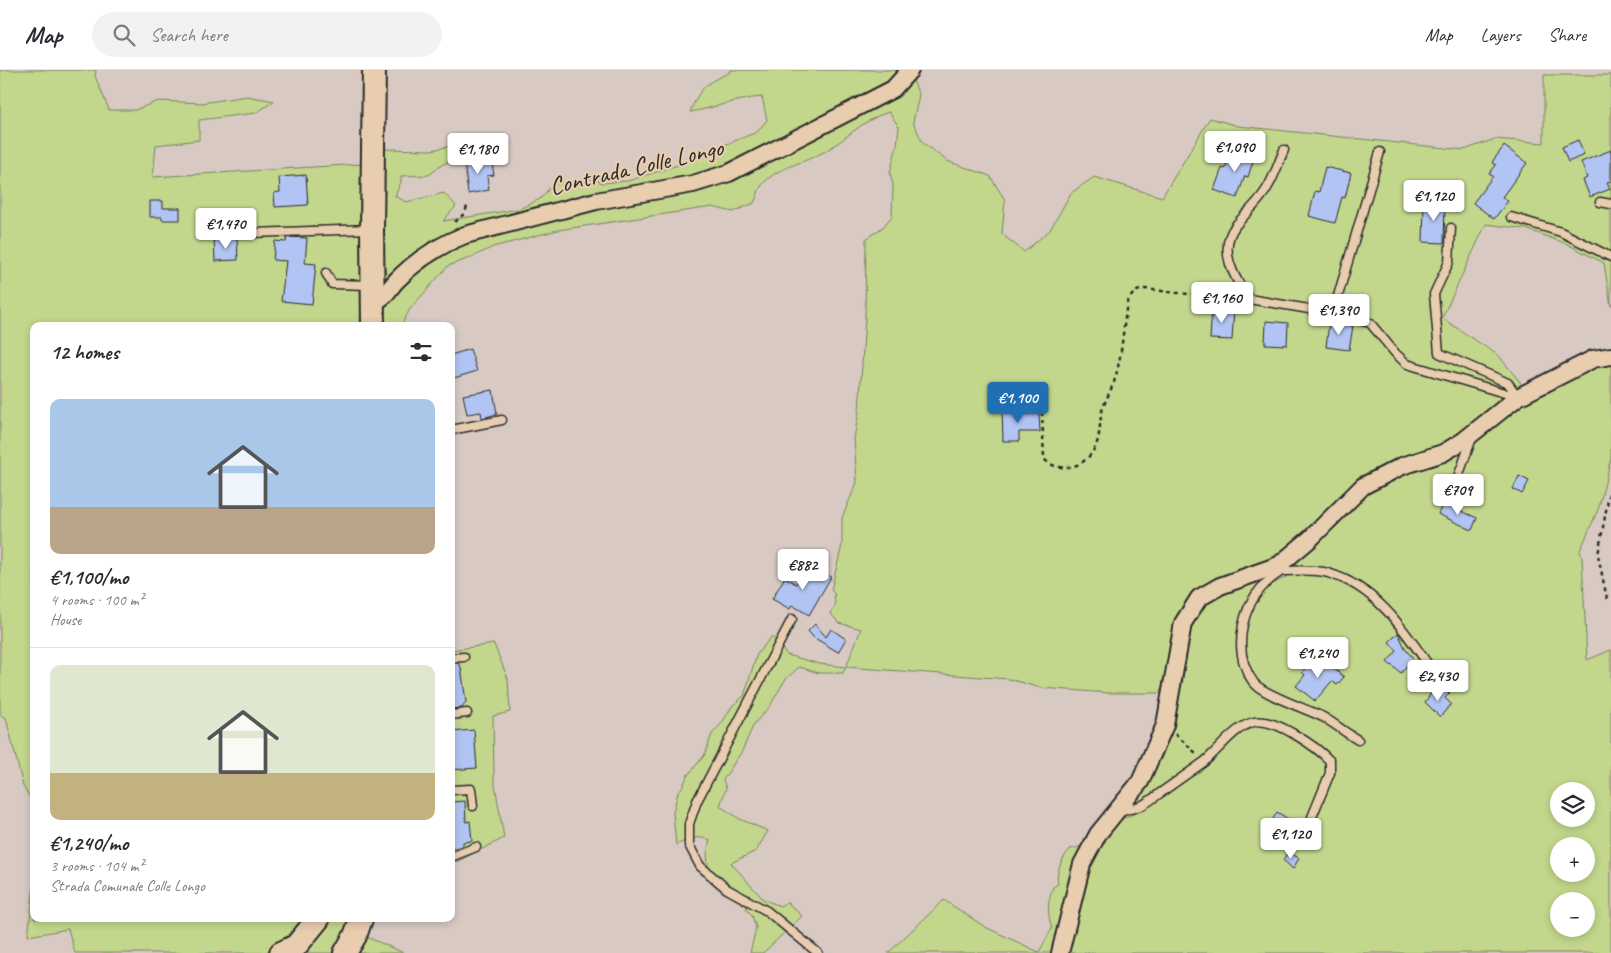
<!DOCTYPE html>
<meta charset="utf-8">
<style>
:root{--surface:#fff;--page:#f2f2f3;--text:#2b2b33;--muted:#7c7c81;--line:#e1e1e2;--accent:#1f6fb2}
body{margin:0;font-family:Caveat,sans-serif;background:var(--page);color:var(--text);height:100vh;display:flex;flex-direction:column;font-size:19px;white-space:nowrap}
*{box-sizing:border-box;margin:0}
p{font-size:16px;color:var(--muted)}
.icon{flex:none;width:28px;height:28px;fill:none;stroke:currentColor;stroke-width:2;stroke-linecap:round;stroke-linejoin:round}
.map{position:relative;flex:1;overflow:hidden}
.details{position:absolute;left:30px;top:252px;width:425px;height:600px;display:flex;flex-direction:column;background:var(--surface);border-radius:10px;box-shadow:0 2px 8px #0003}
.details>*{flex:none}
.controls{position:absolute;left:1550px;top:712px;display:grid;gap:10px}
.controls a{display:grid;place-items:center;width:45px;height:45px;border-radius:50%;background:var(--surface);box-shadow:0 2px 8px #0003;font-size:25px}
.price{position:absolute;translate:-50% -42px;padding:0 11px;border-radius:5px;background:#fff;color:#222;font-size:16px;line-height:32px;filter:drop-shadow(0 1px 2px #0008)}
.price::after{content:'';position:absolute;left:50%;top:30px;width:15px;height:11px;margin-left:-8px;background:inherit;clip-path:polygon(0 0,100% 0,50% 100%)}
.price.on{background:var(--accent);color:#fff}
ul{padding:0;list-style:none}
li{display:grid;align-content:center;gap:10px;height:265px;padding:0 20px}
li+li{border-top:1px solid var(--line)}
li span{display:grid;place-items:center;height:155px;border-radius:10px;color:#555}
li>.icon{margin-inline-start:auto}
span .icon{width:90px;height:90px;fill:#fffc;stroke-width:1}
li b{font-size:21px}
h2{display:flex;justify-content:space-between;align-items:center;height:60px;padding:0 20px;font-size:21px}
header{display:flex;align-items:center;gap:30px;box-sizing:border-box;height:70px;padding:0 25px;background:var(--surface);border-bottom:1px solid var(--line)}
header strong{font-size:24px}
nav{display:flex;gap:28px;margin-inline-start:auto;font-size:18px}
.search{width:350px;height:45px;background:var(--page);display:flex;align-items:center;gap:12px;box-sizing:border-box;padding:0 18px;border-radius:28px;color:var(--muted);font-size:19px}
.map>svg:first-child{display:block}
.green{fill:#c2d78c;stroke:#76815c;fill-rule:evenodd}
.building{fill:#b1c4f3;stroke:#2b2b2b}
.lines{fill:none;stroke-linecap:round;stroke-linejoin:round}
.lane-casing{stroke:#2b2b2b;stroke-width:11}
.street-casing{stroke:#2b2b2b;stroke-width:20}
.secondary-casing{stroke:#2b2b2b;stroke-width:26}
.path{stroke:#2b2b2b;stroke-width:2.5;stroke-dasharray:4 4;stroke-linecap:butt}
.lane{stroke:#e8cdaf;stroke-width:8}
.street{stroke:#e8cdaf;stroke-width:16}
.secondary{stroke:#e8cdaf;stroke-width:22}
.labels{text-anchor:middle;stroke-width:4.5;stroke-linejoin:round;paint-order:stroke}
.street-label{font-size:25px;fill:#2b2b2b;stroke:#e8cdaf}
</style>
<header>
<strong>Map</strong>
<div class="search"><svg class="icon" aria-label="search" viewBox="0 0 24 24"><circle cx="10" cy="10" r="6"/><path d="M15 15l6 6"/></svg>Search here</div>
<nav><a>Map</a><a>Layers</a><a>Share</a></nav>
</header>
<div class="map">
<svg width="1611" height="883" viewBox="0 0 1611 883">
<rect width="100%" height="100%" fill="#d8cac3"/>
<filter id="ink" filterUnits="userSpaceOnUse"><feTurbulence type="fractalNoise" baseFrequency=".02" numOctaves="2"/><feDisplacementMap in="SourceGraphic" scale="10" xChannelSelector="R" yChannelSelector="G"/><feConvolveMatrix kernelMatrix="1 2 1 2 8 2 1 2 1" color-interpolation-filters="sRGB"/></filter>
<g filter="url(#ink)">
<g class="green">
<polygon points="0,0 96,0 95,6 109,40 135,40 158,31 202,33 247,26 274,31 256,43 199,50 199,70 156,75 153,107 362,94 362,256 34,256 34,735 23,716 6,648 0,645"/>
<path d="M730,0H909L919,25L913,52L923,73L947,91L990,106L1005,130L1002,164L1024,182L1050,160L1071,123L1094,107L1162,127L1210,48L1238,56L1464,80L1495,69L1544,73V5H1611V236L1604,193L1567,174L1526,159L1486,154L1442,248L1499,286L1524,317L1498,333L1465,364L1442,378L1403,389L1280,486L1180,544L1160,623H1109L1041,618L1009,609L846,597L843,603H819L799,597L785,610L770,636L754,654L742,681L723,710L726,718L720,736L740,749L768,761L756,781L731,793L763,829L780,836L787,832L802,846L763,883H750L756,858L752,845L747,840L745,825L726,812L708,797L707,782L710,770C697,765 689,769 676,775L673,743L678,722L683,716L687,706L704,686L712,664L722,653L732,636L744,626L757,584L772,566L787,585L820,594L846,597L861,559L839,553L830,543L835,536L834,523L831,520L842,475V448L857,412L854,368L859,341L865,248L866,169L883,157L892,146L893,115L890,103L897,75L899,57L889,42C860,50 843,74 816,86C799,94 774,99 762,115C758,120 757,128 754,133L733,142L712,137L558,160L493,177L470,188L448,196L410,239L401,256H384L381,216L387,212L382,177V135L385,122L383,109L382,79L432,80L470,72L460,88L443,94L429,105L401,106V112L395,126L406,132L444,123L456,136L443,151L519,139L540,129L553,114L594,109L602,113L628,111L706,86L722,76L757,62L767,50L762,27C737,29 714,38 690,42C700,18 705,13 729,3Z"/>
<path d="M1611,291V388L1599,437L1580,481L1582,488L1587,590L1611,580V883H888L944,830L985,857L1039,882L1052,858C1047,843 1047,832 1053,817L1058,814C1055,801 1062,789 1070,779C1096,776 1110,750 1134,744L1133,731L1150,701L1161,690L1166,675L1191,552L1205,534L1256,508L1273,514L1286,507L1290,496L1367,422L1389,407L1452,381H1463L1478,364L1506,343L1590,294ZM1559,721H1586V749H1559ZM1559,776H1586V804H1559ZM1559,831H1586V859H1559Z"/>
<polygon points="494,574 508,609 510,642 493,646 494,709 504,768 458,791 451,792 451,580"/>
<polygon points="34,815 34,849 309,849 288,872 264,883 75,883 68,859 28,866"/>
<polygon points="331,849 353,849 337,883 303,883"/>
<polygon points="367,867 404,883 356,883"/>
</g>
<g class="building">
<polygon points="1578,70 1584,85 1568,92 1562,77"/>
<polygon points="1504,76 1527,93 1502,127 1508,131 1494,149 1473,133 1493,106 1489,104 1496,95 1492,92"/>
<polygon points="1233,77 1255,85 1248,107 1245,106 1237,128 1214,120 1222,98 1225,99"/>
<polygon points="1611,80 1611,111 1607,112 1610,119 1590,127 1583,110 1587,108 1581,92"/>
<polygon points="491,88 494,105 487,106 489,120 468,124 464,92"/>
<polygon points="1325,97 1351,103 1345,128 1342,127 1335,153 1309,146 1315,121 1319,122"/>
<polygon points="306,105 308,135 275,137 274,123 280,122 279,107"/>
<polygon points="150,131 163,131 163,138 180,138 180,150 162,150 162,147 150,147"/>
<polygon points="1424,131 1445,132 1444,173 1423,172"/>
<polygon points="287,167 307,168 305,193 316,194 312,234 281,231 286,191 273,190 275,171 286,172"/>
<polygon points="237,168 238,190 215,191 214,169"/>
<polygon points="1212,237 1234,239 1232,270 1210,269"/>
<polygon points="1266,251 1288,253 1287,275 1265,274"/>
<polygon points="1329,253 1353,256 1349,280 1326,277"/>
<polygon points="470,279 477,301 451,309 451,285"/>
<polygon points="493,320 497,344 482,348 481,342 467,344 463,325"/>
<polygon points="1002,338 1019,338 1019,344 1039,344 1040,362 1019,362 1019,371 1003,371"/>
<polygon points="1519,406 1529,411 1522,424 1513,419"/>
<polygon points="1443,433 1477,448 1472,460 1438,444"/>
<polygon points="812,496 831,507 809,545 792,535 790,539 772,529 785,507 796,514 801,505 805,508"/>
<polygon points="815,554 826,567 831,559 846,569 838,582 813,567 808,561"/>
<polygon points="1398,563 1406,580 1413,588 1411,590 1413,593 1410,595 1409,593 1401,603 1387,592 1397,581 1389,572"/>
<polygon points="1320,587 1344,607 1337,615 1332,611 1315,631 1296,616 1305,605 1302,602 1310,593 1313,596"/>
<polygon points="458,593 461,597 466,632 462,638 451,639 451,594"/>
<polygon points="1434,619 1450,623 1445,628 1451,634 1440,647 1425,632"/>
<polygon points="474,660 477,698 451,700 451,662"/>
<polygon points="465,731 466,752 470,751 472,771 463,772 463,776 451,779 451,732"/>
<polygon points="1277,742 1298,755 1293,762 1297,765 1290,776 1266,761"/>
<polygon points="1288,782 1299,788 1293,799 1283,790"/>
</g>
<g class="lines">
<defs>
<g id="lane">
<path d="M1284,80C1278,94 1273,111 1264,123C1256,135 1245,144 1236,155C1217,179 1234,208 1249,229L1333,243L1370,253L1396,284L1407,294L1518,327L1508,313L1439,283L1434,224L1449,192L1451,158"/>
<polyline points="1600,132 1611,134"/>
<polyline points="1511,147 1561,162 1611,187"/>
<polyline points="252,163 370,159"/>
<polyline points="326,203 332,214 371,215"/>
<polyline points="1333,243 1380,82"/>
<polyline points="451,360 502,350"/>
<polyline points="1453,421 1472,368"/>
<path d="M1281,499L1282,501C1262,513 1248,531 1243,555C1239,575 1241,596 1254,613C1264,625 1307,639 1323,647C1335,654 1346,663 1358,670"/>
<path d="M1282,501C1297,501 1314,499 1328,503C1379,518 1406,563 1434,603"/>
<polyline points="792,549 697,731 689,754 689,775 700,796 727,819 767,841 818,883"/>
<polyline points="451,588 464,587"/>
<polyline points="451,645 467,643"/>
<polyline points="451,720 471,719 473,736"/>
<path d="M1119,739C1139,741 1148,732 1163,721C1177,711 1190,702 1204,692C1220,679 1234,657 1254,652C1274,647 1317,677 1330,691V703L1312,747"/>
<polyline points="451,787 476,777"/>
</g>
<g id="street">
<path d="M374,232C385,228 388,220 396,211C415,191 440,175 465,165L596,131L693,114L729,103L893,19L910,0"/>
<polyline points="1060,883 1082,794 1098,764 1140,712 1165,655 1183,553 1199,528 1220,516 1279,495 1310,469 1363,416 1402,396 1443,383 1463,371 1518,327 1593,289 1611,286"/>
</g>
<g id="secondary">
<polyline points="373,256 372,159 374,0"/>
<polyline points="281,883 296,876 318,849"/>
<polyline points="345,883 355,866 361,849"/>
</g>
</defs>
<use href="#lane" class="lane-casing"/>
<use href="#street" class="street-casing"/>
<use href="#secondary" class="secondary-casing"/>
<g class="path">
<polyline points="455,152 465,143 468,133"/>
<path d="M1042,342L1044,389C1058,403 1082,399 1093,381C1101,369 1099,354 1102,341C1105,331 1110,322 1114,312C1122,287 1123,259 1127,233C1132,224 1135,220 1145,219L1238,230"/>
<polyline points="1607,529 1598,485 1611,413"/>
<polyline points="1175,664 1197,684"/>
</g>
<use href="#lane" class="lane"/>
<use href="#street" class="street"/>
<use href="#secondary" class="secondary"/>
</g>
</g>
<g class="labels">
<g class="street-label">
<text transform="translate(636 96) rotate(-13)" y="9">Contrada Colle Longo</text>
</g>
</g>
</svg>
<div class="controls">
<a><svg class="icon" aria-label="layers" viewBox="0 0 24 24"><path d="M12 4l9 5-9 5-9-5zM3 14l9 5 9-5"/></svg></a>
<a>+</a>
<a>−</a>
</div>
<b class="price" style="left:1235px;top:103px">€1,090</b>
<b class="price" style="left:478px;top:105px">€1,180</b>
<b class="price" style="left:1434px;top:152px">€1,120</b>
<b class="price" style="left:226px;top:180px">€1,470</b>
<b class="price" style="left:1222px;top:254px">€1,160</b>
<b class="price" style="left:1339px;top:266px">€1,390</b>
<b class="price on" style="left:1018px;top:354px">€1,100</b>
<b class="price" style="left:1458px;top:446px">€709</b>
<b class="price" style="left:803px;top:521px">€882</b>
<b class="price" style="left:1318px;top:609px">€1,240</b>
<b class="price" style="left:1438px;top:632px">€2,430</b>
<b class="price" style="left:1291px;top:790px">€1,120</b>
<section class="details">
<h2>12 homes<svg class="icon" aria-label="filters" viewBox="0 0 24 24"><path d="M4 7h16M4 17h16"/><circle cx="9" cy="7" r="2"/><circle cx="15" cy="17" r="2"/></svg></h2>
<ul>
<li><span style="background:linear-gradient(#a9c7e8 70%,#b9a48a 0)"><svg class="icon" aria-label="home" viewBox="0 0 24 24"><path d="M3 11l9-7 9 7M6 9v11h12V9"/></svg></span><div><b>€1,100/mo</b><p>4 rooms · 100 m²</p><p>House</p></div></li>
<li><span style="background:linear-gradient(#dfe7d0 70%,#c2b280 0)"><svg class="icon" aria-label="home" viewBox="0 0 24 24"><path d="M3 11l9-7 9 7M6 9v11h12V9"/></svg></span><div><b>€1,240/mo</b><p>3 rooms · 104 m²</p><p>Strada Comunale Colle Longo</p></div></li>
</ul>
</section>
</div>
